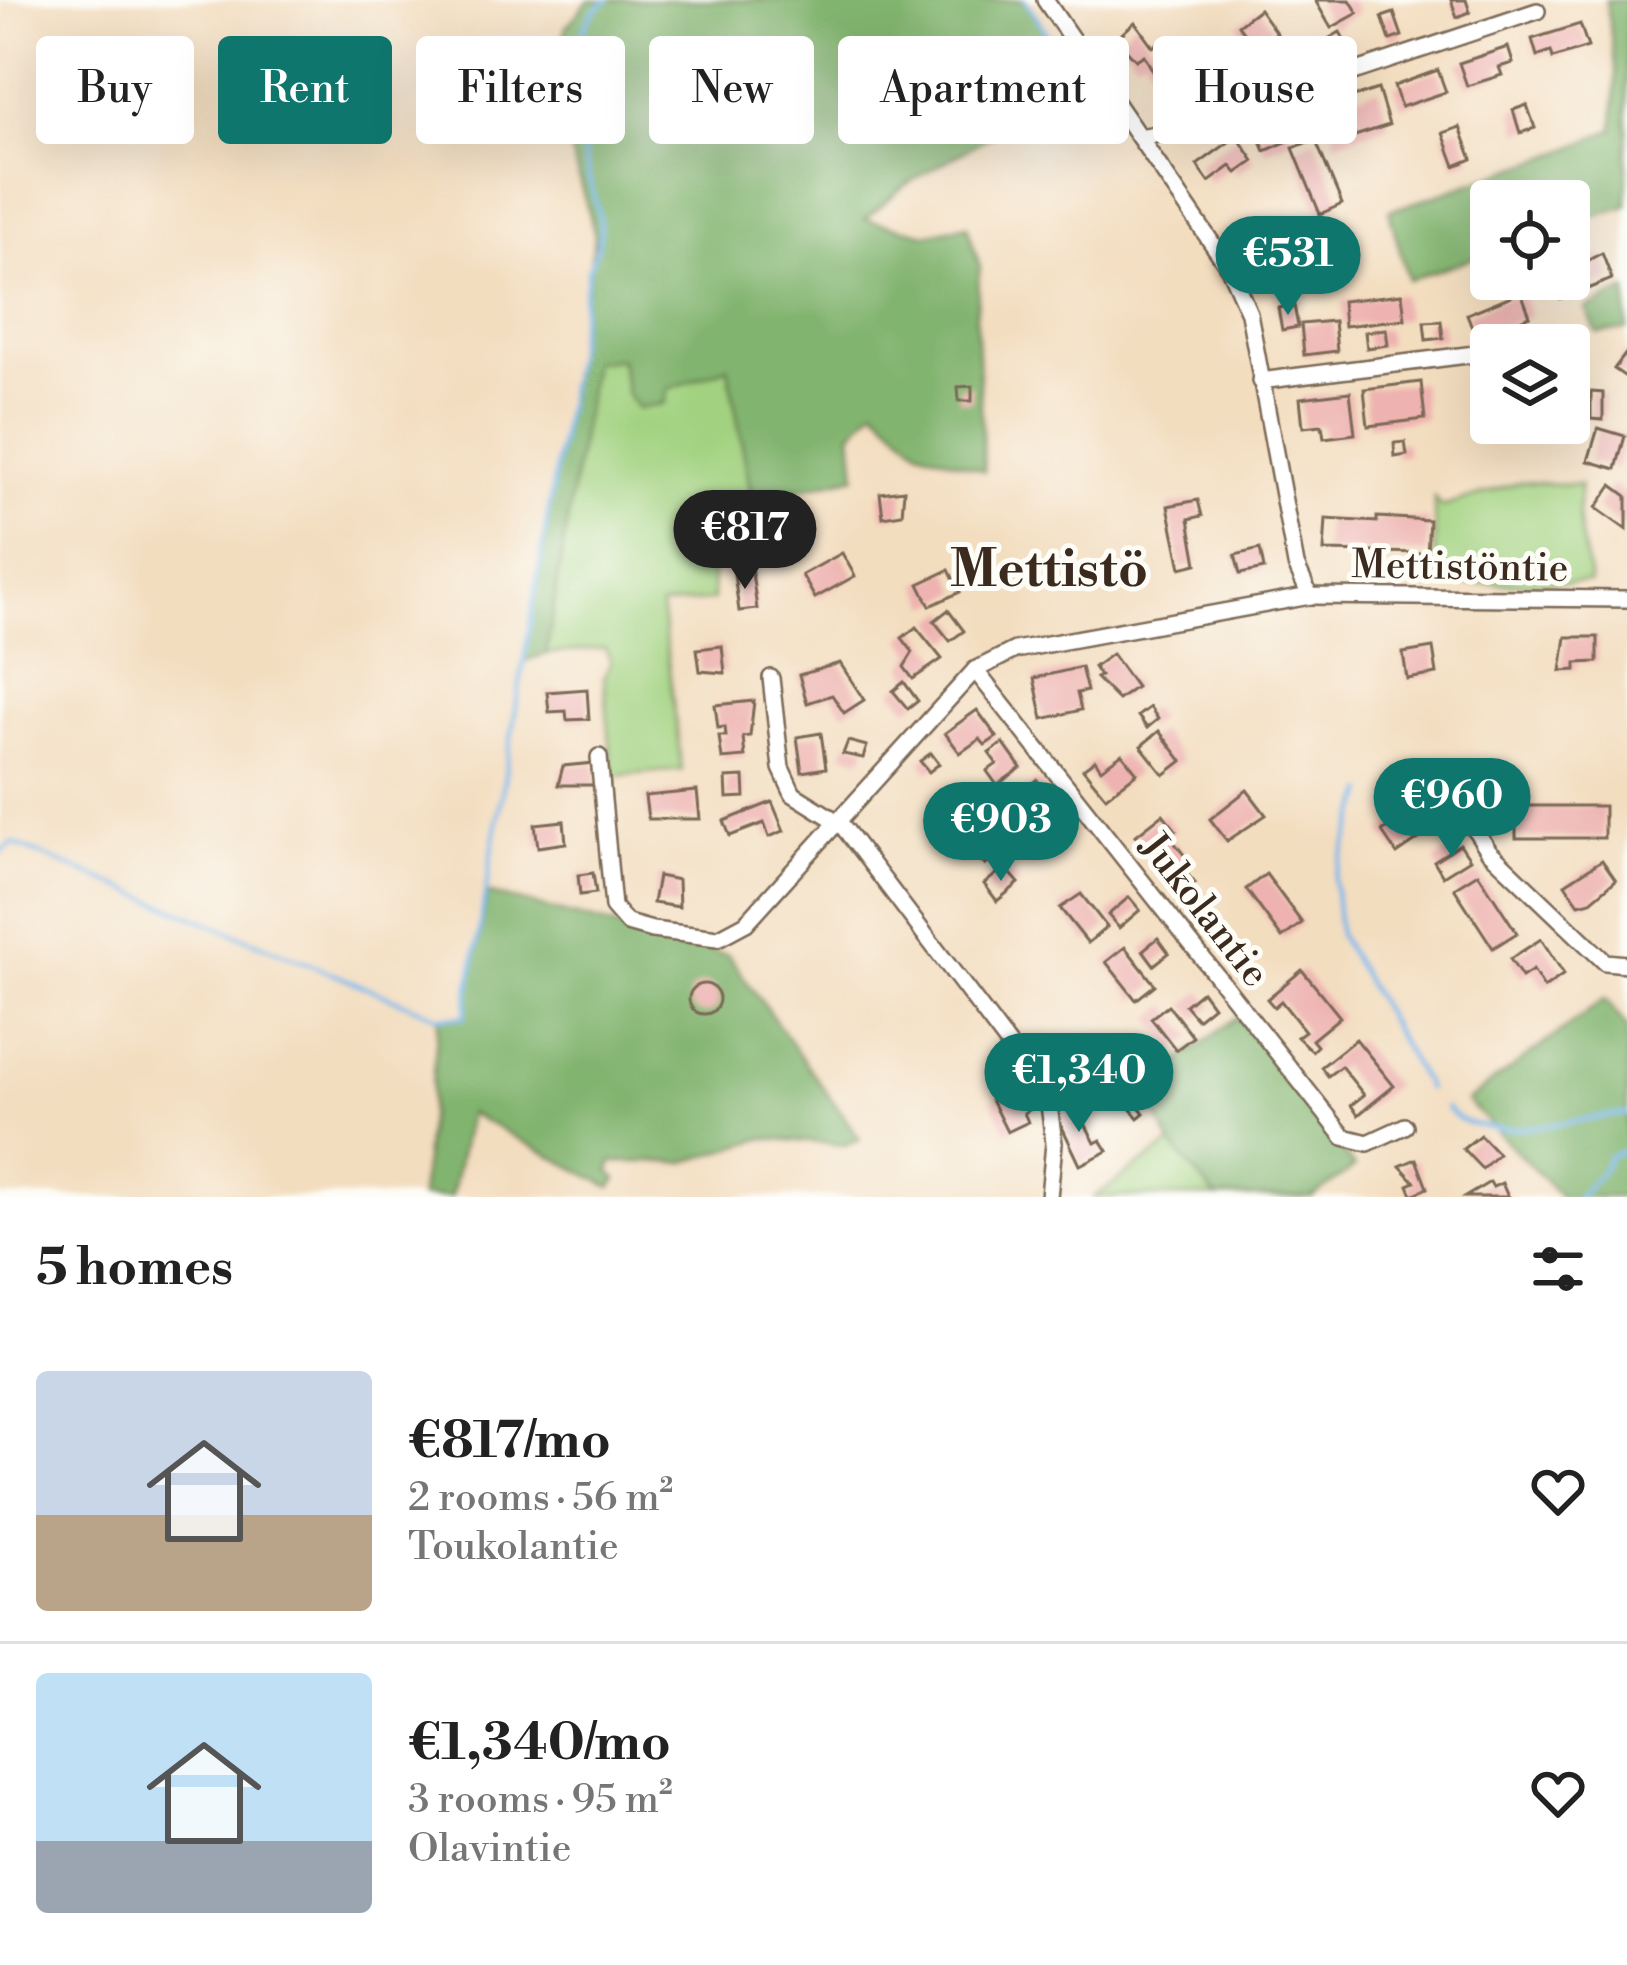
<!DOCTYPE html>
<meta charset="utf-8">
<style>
:root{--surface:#fff;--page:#f2f2f2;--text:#222;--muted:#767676;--line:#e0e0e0;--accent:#0f766e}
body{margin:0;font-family:"Libre Bodoni",serif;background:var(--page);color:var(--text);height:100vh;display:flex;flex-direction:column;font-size:45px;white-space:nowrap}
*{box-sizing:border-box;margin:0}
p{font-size:39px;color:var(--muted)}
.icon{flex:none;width:66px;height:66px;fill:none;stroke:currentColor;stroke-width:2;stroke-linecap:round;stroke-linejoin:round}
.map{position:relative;height:1197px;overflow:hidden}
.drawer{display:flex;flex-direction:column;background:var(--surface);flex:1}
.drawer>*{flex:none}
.guide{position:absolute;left:36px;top:36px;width:1557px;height:108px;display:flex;gap:24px}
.fabs{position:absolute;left:1470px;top:180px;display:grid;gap:24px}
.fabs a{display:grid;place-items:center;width:120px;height:120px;border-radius:12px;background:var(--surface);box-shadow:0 12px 48px #0002;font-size:60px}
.price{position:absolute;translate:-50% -102px;padding:0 27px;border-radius:42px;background:var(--accent);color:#fff;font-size:39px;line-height:78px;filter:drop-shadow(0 3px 6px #0008)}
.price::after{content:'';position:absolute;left:50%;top:72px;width:36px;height:27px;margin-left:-18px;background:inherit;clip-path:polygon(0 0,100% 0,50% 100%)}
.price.active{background:#222;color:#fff}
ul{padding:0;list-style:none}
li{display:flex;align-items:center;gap:36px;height:300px;padding:0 36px}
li+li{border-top:3px solid var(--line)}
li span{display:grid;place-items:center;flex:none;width:336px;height:240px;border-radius:12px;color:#555}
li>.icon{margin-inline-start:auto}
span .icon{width:144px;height:144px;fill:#fffc;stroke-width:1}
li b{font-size:51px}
h2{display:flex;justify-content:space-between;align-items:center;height:144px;padding:0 36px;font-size:51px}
.chip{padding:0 42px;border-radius:12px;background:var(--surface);box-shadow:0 12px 48px #0002;font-size:42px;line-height:108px}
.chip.active{background:var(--accent);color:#fff}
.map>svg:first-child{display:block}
.green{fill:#a2d280;stroke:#6e7e4f;stroke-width:3}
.forest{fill:#81b46e;stroke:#5e6f46;stroke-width:3}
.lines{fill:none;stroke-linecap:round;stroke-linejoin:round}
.stream{stroke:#75b6ea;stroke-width:4.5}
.building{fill:#eeb2b0}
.street-casing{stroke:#7b6956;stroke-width:20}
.street{stroke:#fff;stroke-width:15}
.labels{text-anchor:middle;stroke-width:10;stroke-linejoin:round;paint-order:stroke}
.street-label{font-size:39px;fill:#3b2a1e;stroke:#fdfcf7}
.district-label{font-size:51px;font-weight:bold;fill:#3b2a1e;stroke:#fdfcf7}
</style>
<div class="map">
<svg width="1627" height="1197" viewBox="0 0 1627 1197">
<rect width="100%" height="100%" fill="#fdfcf7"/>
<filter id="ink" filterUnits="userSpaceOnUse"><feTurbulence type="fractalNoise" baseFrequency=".00833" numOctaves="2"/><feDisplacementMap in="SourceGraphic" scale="24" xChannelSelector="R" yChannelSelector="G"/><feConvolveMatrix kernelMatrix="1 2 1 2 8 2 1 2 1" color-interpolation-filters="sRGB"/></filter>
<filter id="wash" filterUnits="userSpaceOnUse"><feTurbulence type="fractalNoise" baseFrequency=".004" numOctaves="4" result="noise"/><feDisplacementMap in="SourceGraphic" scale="48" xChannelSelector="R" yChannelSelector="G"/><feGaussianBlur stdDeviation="2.7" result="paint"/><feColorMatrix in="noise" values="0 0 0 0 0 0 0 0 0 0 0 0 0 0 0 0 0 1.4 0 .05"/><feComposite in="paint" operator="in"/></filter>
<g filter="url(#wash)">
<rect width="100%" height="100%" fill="#f3ddbf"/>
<g class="green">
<polygon points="620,359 627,394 668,389 728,367 763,553 712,569 713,600 661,606 682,770 613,776 604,677 611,662 605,648 546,654 593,361"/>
<path d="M1521,482L1580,485C1574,523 1584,544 1590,582L1436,584L1434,498L1442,507Z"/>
<polygon points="1171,1144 1216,1197 1094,1197"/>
</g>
<g class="forest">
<polygon points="589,0 1025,0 1081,83 905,185 865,219 926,234 967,225 980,268 976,316 984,471 919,449 875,408 852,433 856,476 752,500 728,367 668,389 665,403 638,409 627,394 620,359 593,361 546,654 524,661 595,234 570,148 558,58 566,27"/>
<polygon points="1606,0 1627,0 1627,206 1569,225 1569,201 1491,201 1491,252 1408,280 1389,211 1562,152 1614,129 1616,73"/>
<polygon points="1627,290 1627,330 1597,333 1586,309"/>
<polygon points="487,893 728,955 860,1139 845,1145 765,1138 686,1162 612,1162 610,1172 617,1179 611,1187 469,1113 451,1197 420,1197 439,1017 465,1016"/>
<polygon points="1605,999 1627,1027 1627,1197 1561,1197 1467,1101"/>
<polygon points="1237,1017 1355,1167 1312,1197 1216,1197 1171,1144 1144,1089"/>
</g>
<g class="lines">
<g class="stream">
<polyline points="1025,0 1081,83"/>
<polyline points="1366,792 1334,879 1339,935 1428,1089"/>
<path d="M0,852L12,843L439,1017H465L588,271C592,260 598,247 600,235C602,218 593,195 589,179C579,130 556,31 608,0"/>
<path d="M1446,1108C1481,1149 1578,1116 1627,1114"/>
<polyline points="1578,1197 1602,1171 1609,1156 1627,1151"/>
</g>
</g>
<g id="blocks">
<g class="building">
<polygon points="1315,0 1350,0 1358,13 1331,28"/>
<polygon points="1451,0 1466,0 1470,12 1457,17"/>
<polygon points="1259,9 1287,48 1266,63 1238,25"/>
<polygon points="1394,13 1402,36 1390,40 1382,17"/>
<polygon points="1135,22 1153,47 1161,41 1179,67 1159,82 1144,55 1136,60 1116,39"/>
<polygon points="1580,24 1588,47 1553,58 1551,51 1537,56 1532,39"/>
<polygon points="1340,32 1350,49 1331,60 1321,43"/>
<polygon points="1508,47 1513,63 1499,67 1502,75 1467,86 1459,63"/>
<polygon points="1438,70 1446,92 1401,107 1394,86"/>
<polygon points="1207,73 1218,90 1195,104 1184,88"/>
<polygon points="1378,89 1389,125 1336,142 1325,106"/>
<polygon points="1527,105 1535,128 1520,133 1513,110"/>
<polygon points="1285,120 1293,139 1265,151 1257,132"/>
<polygon points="1460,127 1472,159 1455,166 1443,133"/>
<polygon points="1237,136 1254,161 1237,173 1231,166 1209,182 1197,165"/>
<polygon points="1315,139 1342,204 1320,214 1293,148"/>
<polygon points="1602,253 1612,279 1580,292 1571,269"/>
<polygon points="1552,279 1565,279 1571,294 1560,299"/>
<polygon points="1521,292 1530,316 1481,335 1478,325 1472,327 1467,314"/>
<polygon points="1402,294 1405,319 1344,326 1342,301"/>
<polygon points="1294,305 1298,327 1282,330 1278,308"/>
<polygon points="1334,321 1337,351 1304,355 1301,324"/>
<polygon points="1441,321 1443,338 1426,340 1424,322"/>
<polygon points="1386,329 1388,345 1367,348 1365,332"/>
<polygon points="1627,352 1627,378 1614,369"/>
<polygon points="1421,382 1425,419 1368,426 1364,389"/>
<polygon points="972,386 972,401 959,401 958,387"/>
<polygon points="1350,392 1355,434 1324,438 1322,425 1303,427 1300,398"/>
<polygon points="1591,392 1603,393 1603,420 1591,419"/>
<polygon points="1598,428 1625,436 1616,469 1588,461"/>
<polygon points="1405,442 1407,455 1395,457 1394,443"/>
<polygon points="1612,485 1627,496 1627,530 1596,508"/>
<polygon points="904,490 902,514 883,517 880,493"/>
<polygon points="1198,500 1202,516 1189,519 1197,564 1181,568 1168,506"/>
<polygon points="1377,517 1429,520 1427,553 1324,551 1326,519 1377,522"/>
<polygon points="1260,549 1264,569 1240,574 1235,555"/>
<polygon points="842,553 855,576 815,598 802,575"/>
<polygon points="949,570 960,592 930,606 919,584"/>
<polygon points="752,572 757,609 739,611 734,574"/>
<polygon points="948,610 964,631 950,641 934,621"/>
<polygon points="916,627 942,659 913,679 904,667 913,652 902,638"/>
<polygon points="1566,637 1598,637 1598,662 1576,663 1576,670 1561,671"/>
<polygon points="722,646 725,673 700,671 697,649"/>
<polygon points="1433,648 1437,674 1407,679 1403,653"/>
<polygon points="1112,654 1136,687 1118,700 1096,678 1100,676 1094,667"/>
<polygon points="840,663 864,700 844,713 832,695 807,703 799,675"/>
<polygon points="1081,667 1087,691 1077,693 1081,710 1043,719 1034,678"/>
<polygon points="904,682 918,701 908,709 893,691"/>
<polygon points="587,689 589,719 567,720 566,711 549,712 547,692"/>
<polygon points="754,701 750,736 743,737 745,757 722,759 719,736 726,736 725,727 718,728 715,705"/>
<polygon points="1150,707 1158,719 1147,728 1138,716"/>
<polygon points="977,710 997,737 985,745 980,739 960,753 945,733"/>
<polygon points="1159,731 1182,761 1164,775 1141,746"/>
<polygon points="821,733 826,768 802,772 797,737"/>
<polygon points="848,741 867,746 863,758 843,754"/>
<polygon points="1003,743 1021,768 997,785 987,771 997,764 989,753"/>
<polygon points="931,753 939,764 929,772 920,761"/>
<polygon points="1122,754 1137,773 1106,797 1083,769 1095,760 1101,769"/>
<polygon points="595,763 597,785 558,785 563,766"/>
<polygon points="744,777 745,797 727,798 726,778"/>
<polygon points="1037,780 1066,816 1051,827 1039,812 1029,820 1013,800"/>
<polygon points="1247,790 1266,815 1227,841 1210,819"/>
<polygon points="697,791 700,819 648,819 645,796"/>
<polygon points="772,802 784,831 769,837 764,823 730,836 724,821"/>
<polygon points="1421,805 1436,827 1397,854 1382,832"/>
<rect x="1516" y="806" width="88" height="32"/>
<polygon points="1163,814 1176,830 1169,836 1189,861 1168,878 1135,836"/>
<polygon points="564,821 566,843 538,847 535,824"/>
<polygon points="981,821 1005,850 985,865 971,850 959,857 949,846"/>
<polygon points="1460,844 1470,859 1443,876 1434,861"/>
<polygon points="1602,860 1616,880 1591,901 1579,904 1565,884"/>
<polygon points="1005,867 1019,883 997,901 984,884"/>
<polygon points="1183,869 1195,883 1182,894 1171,880"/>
<polygon points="593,873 596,893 580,895 578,875"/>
<polygon points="1478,873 1517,933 1493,948 1454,888"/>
<polygon points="1266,874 1302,923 1282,938 1246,889"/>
<polygon points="658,876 678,880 679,907 653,903"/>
<polygon points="1081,894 1107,927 1088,943 1060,908"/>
<polygon points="1129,897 1140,910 1119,928 1108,915"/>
<polygon points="1158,938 1169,953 1154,965 1143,950"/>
<polygon points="1541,939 1564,974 1544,988 1533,970 1522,977 1510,959"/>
<polygon points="1125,947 1155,985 1136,1000 1106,962"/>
<polygon points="1302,970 1340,1017 1312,1040 1317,1046 1312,1051 1297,1037 1305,1031 1281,1001 1274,1007 1267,999"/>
<circle cx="704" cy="999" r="15"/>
<polygon points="1202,991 1213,1006 1197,1019 1185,1005"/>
<polygon points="1168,1005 1193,1037 1176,1050 1151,1018"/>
<polygon points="1356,1039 1394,1086 1358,1115 1351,1105 1364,1095 1341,1066 1328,1076 1321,1067"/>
<polygon points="1027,1082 1038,1105 1024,1113 1028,1122 1007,1132 991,1100"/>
<polygon points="1130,1095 1144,1113 1138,1118 1123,1100"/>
<polygon points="1075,1104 1095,1143 1101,1140 1108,1151 1080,1165 1055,1112"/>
<polygon points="1480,1135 1498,1154 1482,1169 1463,1149"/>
<polygon points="1416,1159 1427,1188 1412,1195 1408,1185 1415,1182 1400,1166"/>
<polygon points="1490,1182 1493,1187 1502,1183 1508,1197 1465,1197"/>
</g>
</g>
</g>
<g filter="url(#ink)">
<use href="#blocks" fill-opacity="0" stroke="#7b6956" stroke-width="3"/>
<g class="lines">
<defs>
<g id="street">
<polyline points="1045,0 1229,268 1249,313 1296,565 1310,596 1627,599"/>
<polyline points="1139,137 1179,130 1537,11"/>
<polyline points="1543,345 1573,341"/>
<polyline points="1260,381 1491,352"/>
<polyline points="975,670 1344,1137 1368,1143 1405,1126"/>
<polyline points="771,678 781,768 793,794 841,824 1048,1097 1054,1143 1049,1197"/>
<polyline points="599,757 613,907 627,923 652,930 718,938 746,923 975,670 1015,650 1310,596"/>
<polyline points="1469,820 1489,851 1605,962 1627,964"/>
</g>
</defs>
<use href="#street" class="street-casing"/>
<use href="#street" class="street"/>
</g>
</g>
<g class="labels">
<g class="street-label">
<text transform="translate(1460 565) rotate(1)" y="14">Mettistöntie</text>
<text transform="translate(1206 909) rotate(52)" y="14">Jukolantie</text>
</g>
<g class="district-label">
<text x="1049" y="586">Mettistö</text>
</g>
</g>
</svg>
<div class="fabs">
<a><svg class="icon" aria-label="locate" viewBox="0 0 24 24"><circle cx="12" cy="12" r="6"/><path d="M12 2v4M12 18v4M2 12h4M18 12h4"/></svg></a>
<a><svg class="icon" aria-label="layers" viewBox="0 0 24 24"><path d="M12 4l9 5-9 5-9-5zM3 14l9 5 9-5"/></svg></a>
</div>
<b class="price" style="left:1288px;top:318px">€531</b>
<b class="price active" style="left:745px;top:592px">€817</b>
<b class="price" style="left:1452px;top:860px">€960</b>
<b class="price" style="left:1001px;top:884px">€903</b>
<b class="price" style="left:1079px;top:1135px">€1,340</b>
<div class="guide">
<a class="chip">Buy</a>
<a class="chip active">Rent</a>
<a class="chip">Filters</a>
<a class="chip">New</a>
<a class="chip">Apartment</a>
<a class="chip">House</a>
</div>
</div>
<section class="drawer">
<h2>5 homes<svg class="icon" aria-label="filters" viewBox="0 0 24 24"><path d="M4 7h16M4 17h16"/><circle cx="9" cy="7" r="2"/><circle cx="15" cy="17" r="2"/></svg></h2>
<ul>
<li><span style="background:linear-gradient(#c9d6e8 60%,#b9a48a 0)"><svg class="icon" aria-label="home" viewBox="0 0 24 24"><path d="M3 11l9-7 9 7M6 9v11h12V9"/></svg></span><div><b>€817/mo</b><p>2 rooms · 56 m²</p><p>Toukolantie</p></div><svg class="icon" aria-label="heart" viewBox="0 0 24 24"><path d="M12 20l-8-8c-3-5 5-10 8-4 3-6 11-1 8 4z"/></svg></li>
<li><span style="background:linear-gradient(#bfe0f5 70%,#9aa5b1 0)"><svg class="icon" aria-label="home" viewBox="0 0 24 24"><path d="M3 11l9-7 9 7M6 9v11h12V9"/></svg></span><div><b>€1,340/mo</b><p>3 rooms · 95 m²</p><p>Olavintie</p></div><svg class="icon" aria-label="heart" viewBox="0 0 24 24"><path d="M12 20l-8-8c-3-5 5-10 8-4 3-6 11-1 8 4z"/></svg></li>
</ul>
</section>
